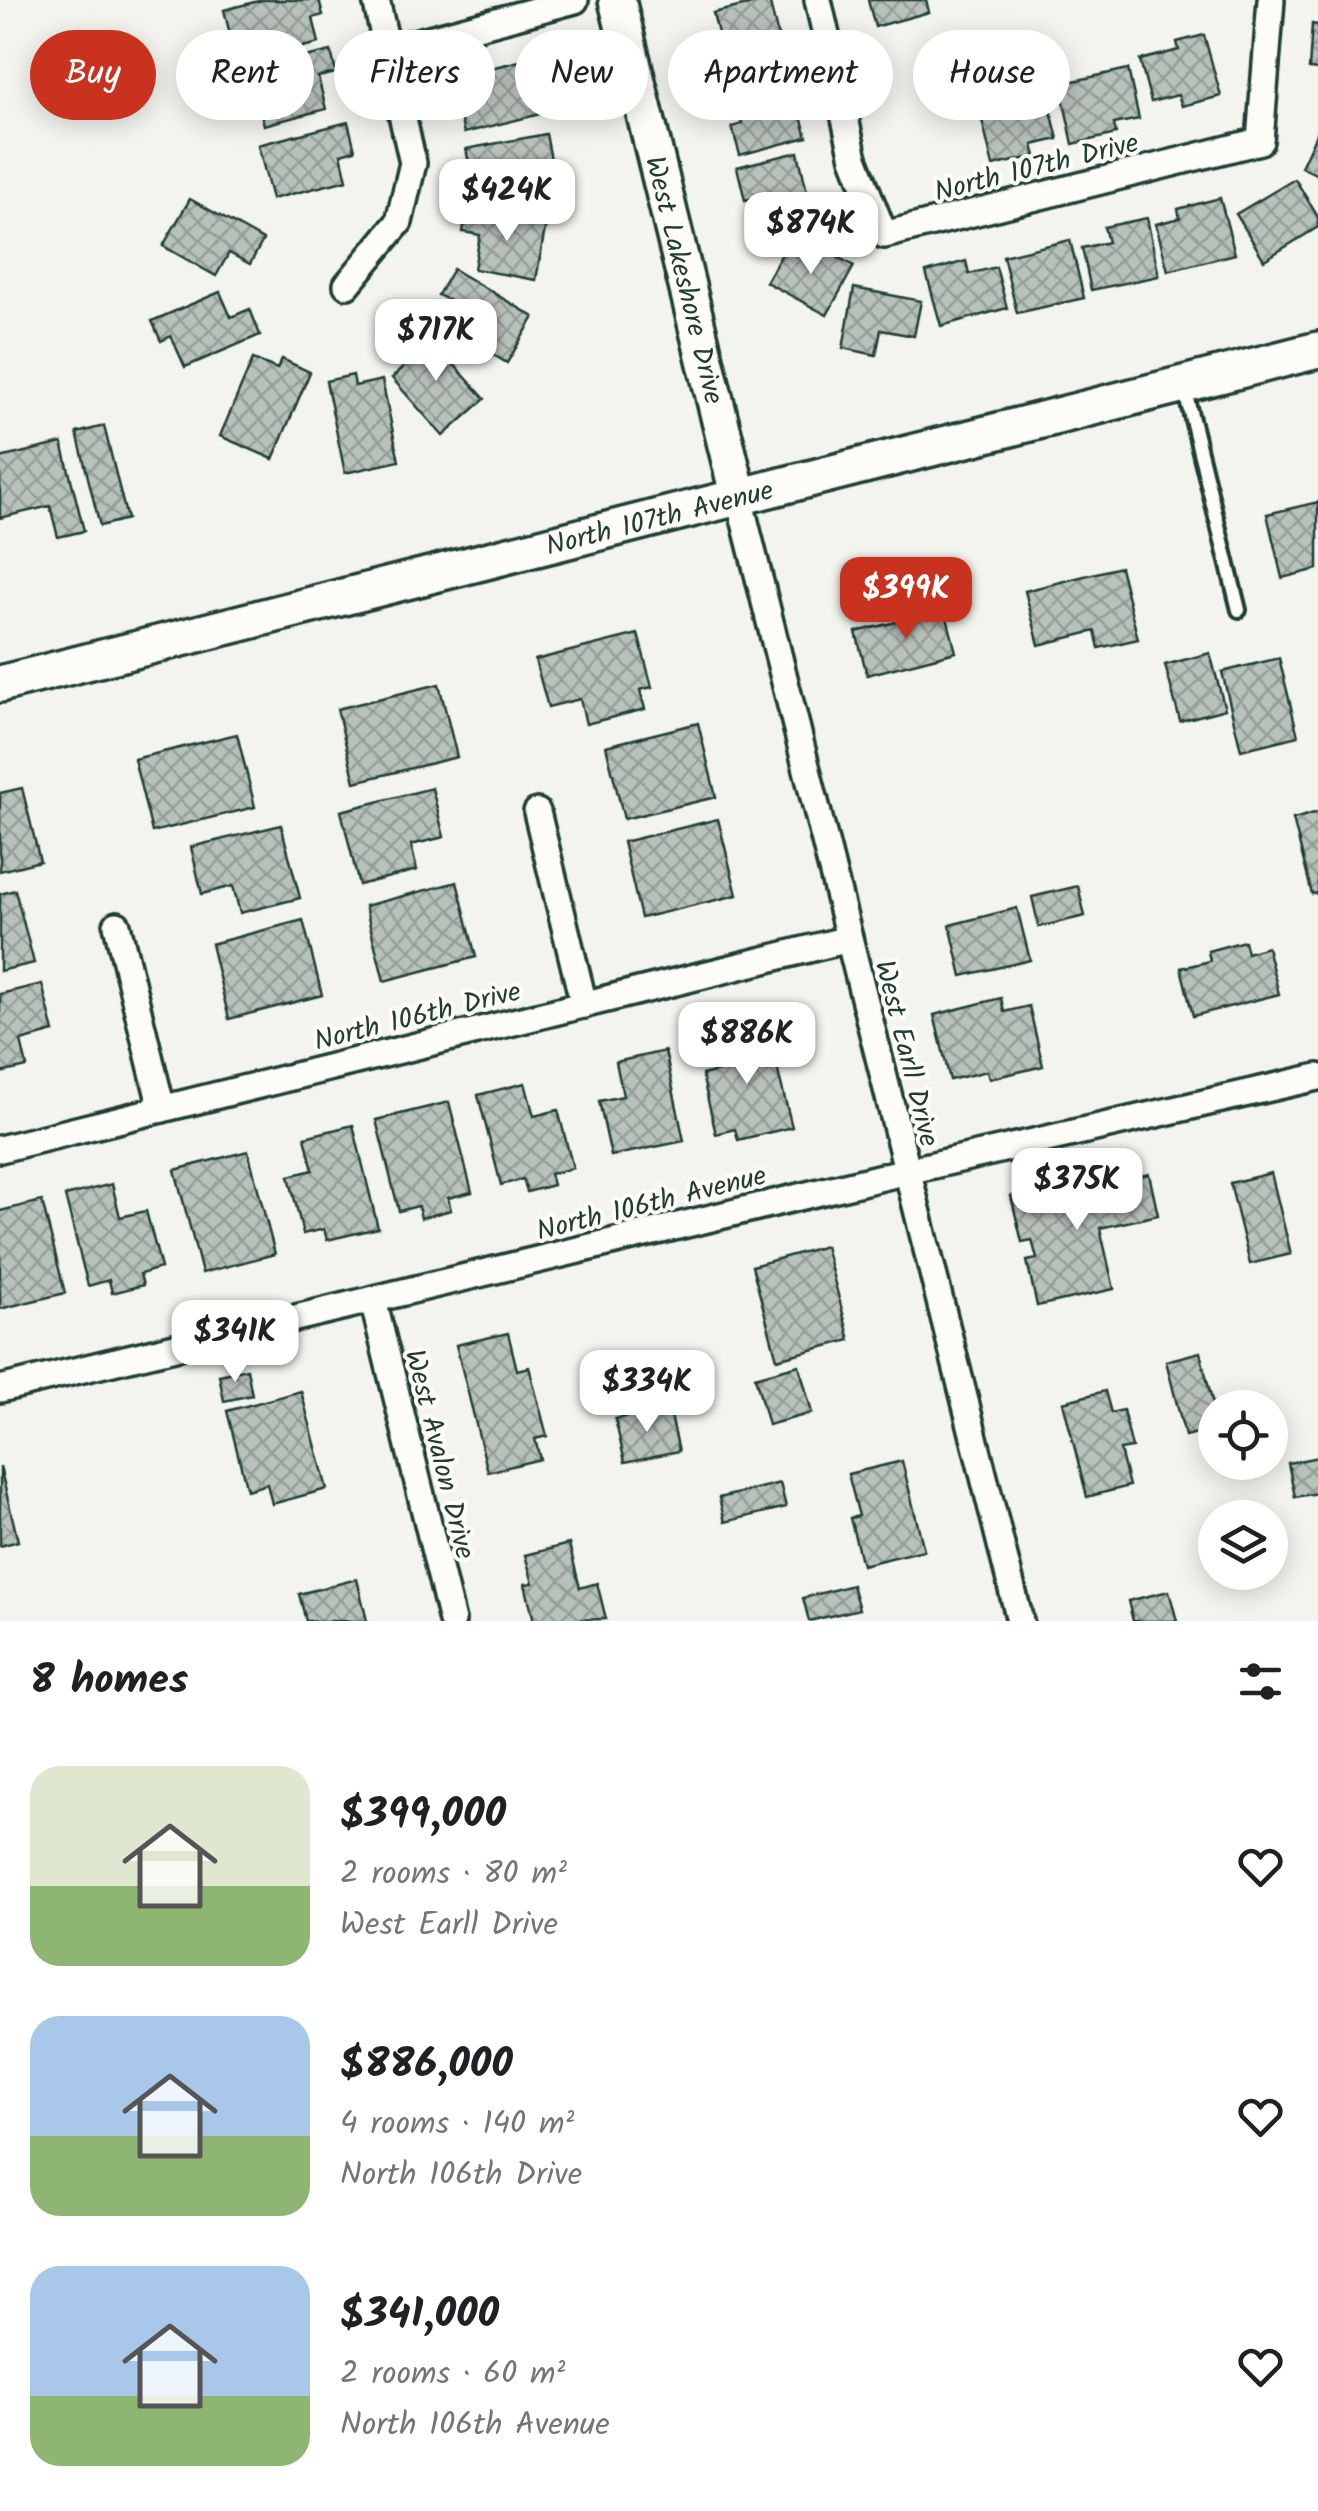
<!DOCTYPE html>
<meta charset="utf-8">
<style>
:root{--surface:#fff;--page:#f2f2f2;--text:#202124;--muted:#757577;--accent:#c8321e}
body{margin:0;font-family:Kalam,sans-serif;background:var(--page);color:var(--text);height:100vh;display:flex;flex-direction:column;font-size:38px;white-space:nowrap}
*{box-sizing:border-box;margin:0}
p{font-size:32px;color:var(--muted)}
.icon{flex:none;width:55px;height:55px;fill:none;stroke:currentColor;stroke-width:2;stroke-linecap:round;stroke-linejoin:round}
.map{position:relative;height:1621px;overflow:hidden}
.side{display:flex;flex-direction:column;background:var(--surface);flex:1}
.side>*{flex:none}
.guide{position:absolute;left:30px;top:30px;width:1260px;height:90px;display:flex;gap:20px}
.tools{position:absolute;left:1198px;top:1390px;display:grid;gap:20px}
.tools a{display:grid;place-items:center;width:90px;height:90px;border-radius:50%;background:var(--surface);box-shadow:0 5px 25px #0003;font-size:50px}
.price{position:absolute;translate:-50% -85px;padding:0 22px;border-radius:20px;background:#fff;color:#222;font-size:32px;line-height:65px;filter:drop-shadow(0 2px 5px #0008)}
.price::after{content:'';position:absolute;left:50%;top:60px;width:30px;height:22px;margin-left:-15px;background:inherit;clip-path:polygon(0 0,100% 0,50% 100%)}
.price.selected{background:var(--accent);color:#fff}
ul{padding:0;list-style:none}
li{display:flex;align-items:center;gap:30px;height:250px;padding:0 30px}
li span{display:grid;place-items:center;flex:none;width:280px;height:200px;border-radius:30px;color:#555}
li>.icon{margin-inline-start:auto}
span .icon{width:120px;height:120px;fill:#fffc;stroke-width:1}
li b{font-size:42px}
h2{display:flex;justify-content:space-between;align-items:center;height:120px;padding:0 30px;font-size:42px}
.tag{padding:0 35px;border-radius:45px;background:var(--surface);box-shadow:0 5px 25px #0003;font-size:35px;line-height:90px}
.tag.selected{background:var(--accent);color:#fff}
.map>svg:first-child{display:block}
.building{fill:url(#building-cross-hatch);stroke:#1f3d34;stroke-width:2.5}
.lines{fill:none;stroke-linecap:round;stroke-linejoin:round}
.lane-casing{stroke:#1f3d34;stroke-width:20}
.street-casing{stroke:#1f3d34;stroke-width:32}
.secondary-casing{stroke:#1f3d34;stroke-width:42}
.lane{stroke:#fdfcf7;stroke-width:12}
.street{stroke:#fdfcf7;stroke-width:25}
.secondary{stroke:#fdfcf7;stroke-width:35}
.labels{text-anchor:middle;stroke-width:8;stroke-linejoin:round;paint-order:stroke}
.street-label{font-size:28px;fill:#1f3d34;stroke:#fdfcf7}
</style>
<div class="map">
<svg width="1318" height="1621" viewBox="0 0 1318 1621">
<defs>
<pattern id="building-cross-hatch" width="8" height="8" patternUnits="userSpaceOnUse" patternTransform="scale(2.5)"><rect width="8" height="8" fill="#b9c1bb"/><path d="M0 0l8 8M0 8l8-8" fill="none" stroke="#969e99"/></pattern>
</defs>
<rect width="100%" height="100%" fill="#f4f4ef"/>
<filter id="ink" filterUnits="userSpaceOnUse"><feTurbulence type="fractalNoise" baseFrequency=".01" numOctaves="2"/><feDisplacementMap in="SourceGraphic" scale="20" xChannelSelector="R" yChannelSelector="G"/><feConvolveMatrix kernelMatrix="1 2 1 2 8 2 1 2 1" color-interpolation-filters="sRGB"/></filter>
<g filter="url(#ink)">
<g class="building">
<polygon points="262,0 319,0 323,15 313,18 319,43 237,63 224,10"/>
<polygon points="769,0 785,64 729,78 713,13"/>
<polygon points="868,0 926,0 929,12 875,27"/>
<polygon points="1312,24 1318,25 1318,70 1309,69"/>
<polygon points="1204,35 1221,96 1182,106 1178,95 1151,102 1140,60 1179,50 1177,42"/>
<polygon points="331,51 336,73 318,77 326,109 264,125 250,70"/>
<polygon points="536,57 544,90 539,91 544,113 464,133 457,105 477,101 470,73"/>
<polygon points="1128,69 1139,119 1114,124 1116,134 1073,144 1060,84"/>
<polygon points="778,76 785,101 796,99 807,137 740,155 732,127 742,124 732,88"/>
<polygon points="1045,87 1058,139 1033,145 1036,156 993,166 978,103"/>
<polygon points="348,122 355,150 341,154 347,180 272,199 258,145"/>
<polygon points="1318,130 1318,175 1301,167"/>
<polygon points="546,134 556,185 490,198 485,174 472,177 466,149"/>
<polygon points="798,152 807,192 791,196 797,223 774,228 766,195 745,200 737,167"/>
<polygon points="1295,179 1318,217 1318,227 1264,260 1236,214"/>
<polygon points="1220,198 1235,254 1168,271 1156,224 1180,218 1178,209"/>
<polygon points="190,199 263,240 250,264 229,253 216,276 163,246"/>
<polygon points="467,210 546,223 536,280 474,269 480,235 463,232"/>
<polygon points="1147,218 1159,276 1091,290 1082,248 1108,242 1104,227"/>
<polygon points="1070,240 1084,298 1017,313 1003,256"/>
<polygon points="787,245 811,258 817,246 854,266 827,315 766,282"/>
<polygon points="966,261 969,274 996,267 1007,308 941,326 926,272"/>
<polygon points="453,269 534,317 507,363 440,323 452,302 438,295"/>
<polygon points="854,288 921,301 914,336 881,330 876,355 843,348"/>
<polygon points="220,292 231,317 250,309 260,335 185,367 171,336 161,341 152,321"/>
<polygon points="422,329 485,399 443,436 392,378 410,361 399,349"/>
<polygon points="253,359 277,369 282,359 310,372 273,459 220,436"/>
<polygon points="353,375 355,386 382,380 399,461 345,473 326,381"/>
<polygon points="104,426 127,519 100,526 77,433"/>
<polygon points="62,443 84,531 58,537 50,506 0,518 0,458"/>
<polygon points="1318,502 1318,569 1282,578 1267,514"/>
<polygon points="1120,567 1138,639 1099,648 1095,631 1039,645 1025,591"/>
<polygon points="945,610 956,652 867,675 856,632"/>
<polygon points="638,634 652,687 640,690 645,709 586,724 580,699 548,707 535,660"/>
<polygon points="1210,653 1225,709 1180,721 1165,665"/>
<polygon points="1279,658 1298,736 1241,750 1222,672"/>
<polygon points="439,684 457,757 355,782 337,709"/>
<polygon points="698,723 716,797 624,819 606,746"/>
<polygon points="237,734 255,807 152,832 134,759"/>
<polygon points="22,788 40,861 0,871 0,793"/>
<polygon points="432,788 444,837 411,845 417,870 359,885 341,811"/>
<polygon points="1318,812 1318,893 1312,894 1293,819"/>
<polygon points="718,819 737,895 641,918 623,842"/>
<polygon points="281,825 300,898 240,913 233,886 202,894 191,847"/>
<polygon points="457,882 476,957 384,981 365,906"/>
<polygon points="1078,886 1085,916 1039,927 1032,897"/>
<polygon points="15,890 34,963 0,971 0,894"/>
<polygon points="1017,908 1030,960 962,976 950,925"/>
<polygon points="303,920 322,995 229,1019 211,944"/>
<polygon points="1244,941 1247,953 1267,947 1279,994 1193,1016 1181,968 1210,961 1208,951"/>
<polygon points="42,984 54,1032 21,1041 27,1067 0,1073 0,994"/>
<polygon points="1001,998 1004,1012 1029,1006 1043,1066 989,1079 987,1071 950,1080 934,1015"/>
<polygon points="766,1024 792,1127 738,1140 735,1129 716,1134 702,1075 727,1069 719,1036"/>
<polygon points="665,1051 684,1141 611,1156 599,1101 623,1096 616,1062"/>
<polygon points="525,1083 534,1116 558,1110 573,1168 550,1174 553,1185 527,1192 523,1179 501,1185 478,1095"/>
<polygon points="449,1102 472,1192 448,1198 451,1210 421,1218 418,1206 399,1211 376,1120"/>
<polygon points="353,1125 378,1228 327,1240 324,1229 303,1234 289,1176 313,1170 305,1137"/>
<polygon points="248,1151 275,1254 202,1273 175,1170"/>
<polygon points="1271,1173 1291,1254 1250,1264 1230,1183"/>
<polygon points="1149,1174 1158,1215 1100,1228 1114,1289 1037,1306 1027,1261 1037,1259 1032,1240 1022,1242 1011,1196 1070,1182 1072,1191"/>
<polygon points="112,1184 120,1217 146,1211 161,1268 140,1274 143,1285 112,1293 109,1280 88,1286 65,1196"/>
<polygon points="42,1201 65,1293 0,1309 0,1211"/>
<polygon points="825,1246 850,1340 777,1359 752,1266"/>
<polygon points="508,1333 517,1370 529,1367 547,1436 535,1439 540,1459 488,1472 456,1345"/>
<polygon points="1200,1352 1215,1413 1215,1429 1185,1436 1166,1361"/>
<polygon points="799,1365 812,1413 768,1425 755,1377"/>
<polygon points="247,1369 252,1395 224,1401 219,1375"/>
<polygon points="301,1391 327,1489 272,1504 267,1484 247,1490 227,1411"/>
<polygon points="1105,1391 1111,1413 1123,1410 1132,1448 1120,1450 1129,1486 1087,1497 1063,1402"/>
<polygon points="669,1407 679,1451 625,1462 615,1419"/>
<polygon points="1318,1457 1318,1493 1295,1497 1288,1463"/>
<polygon points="902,1461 924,1550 862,1565 850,1518 859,1516 848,1474"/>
<polygon points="0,1467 18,1541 0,1546"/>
<polygon points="780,1483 786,1507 725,1522 719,1498"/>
<polygon points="569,1544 580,1588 597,1583 606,1619 534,1621 525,1584 533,1583 525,1555"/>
<polygon points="357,1579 367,1621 306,1621 299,1594"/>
<polygon points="852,1585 859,1609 809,1621 803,1598"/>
<polygon points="1169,1591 1177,1621 1133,1621 1128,1601"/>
</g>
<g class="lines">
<defs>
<polyline id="lane" points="1184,387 1239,610"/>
<g id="street">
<polyline points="818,0 854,158 884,235 1260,141 1271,0"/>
<polyline points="388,50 575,0"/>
<polyline points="347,285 399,222 413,163 376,0"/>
<polyline points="739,498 1020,1621"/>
<polyline points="537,812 584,1005"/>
<polyline points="117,925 162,1109"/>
<polyline points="0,1149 849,939"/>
<polyline points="373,1300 452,1621"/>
<polyline points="0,1389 907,1171 1318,1077"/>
</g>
<g id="secondary">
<path id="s1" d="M617,0L739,498"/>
<path id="s2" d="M0,684L1318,350"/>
</g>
</defs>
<use href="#lane" class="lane-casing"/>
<use href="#street" class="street-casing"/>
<use href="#secondary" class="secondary-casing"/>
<use href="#lane" class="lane"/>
<use href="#street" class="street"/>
<use href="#secondary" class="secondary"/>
</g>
</g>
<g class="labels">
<g class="street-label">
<text transform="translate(1036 166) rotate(-14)" y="10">North 107th Drive</text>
<text dy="10" stroke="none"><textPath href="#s1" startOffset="288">West Lakeshore Drive</textPath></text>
<text dy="10" stroke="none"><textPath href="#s2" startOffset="680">North 107th Avenue</textPath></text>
<text transform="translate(417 1015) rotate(-14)" y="10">North 106th Drive</text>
<text transform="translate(908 1053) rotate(76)" y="10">West Earll Drive</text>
<text transform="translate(651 1202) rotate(-14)" y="10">North 106th Avenue</text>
<text transform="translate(441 1454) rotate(76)" y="10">West Avalon Drive</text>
</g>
</g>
</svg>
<div class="tools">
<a><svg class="icon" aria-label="locate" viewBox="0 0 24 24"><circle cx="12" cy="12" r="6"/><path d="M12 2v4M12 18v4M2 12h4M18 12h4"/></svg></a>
<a><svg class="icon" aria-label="layers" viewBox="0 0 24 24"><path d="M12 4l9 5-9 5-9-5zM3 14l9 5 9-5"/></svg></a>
</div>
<b class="price" style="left:507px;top:244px">$424K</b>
<b class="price" style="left:811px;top:277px">$874K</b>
<b class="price" style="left:436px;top:384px">$717K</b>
<b class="price selected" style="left:906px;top:642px">$399K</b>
<b class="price" style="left:747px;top:1087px">$886K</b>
<b class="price" style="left:1077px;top:1233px">$375K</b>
<b class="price" style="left:235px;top:1385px">$341K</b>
<b class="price" style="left:647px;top:1435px">$334K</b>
<div class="guide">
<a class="tag selected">Buy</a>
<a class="tag">Rent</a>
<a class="tag">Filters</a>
<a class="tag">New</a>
<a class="tag">Apartment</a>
<a class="tag">House</a>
</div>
</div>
<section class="side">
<h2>8 homes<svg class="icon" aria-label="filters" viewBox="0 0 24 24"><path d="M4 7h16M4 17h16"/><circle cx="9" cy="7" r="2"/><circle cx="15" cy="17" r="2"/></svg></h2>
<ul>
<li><span style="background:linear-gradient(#dfe7d0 60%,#8fb573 0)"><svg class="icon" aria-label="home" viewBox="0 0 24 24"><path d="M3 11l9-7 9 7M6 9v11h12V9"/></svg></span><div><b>$399,000</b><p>2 rooms · 80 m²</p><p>West Earll Drive</p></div><svg class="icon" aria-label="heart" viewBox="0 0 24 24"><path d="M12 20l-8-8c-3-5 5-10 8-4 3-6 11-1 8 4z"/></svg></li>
<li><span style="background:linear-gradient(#a9c7e8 60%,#8fb573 0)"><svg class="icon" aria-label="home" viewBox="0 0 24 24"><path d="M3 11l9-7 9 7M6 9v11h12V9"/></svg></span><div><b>$886,000</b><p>4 rooms · 140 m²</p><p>North 106th Drive</p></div><svg class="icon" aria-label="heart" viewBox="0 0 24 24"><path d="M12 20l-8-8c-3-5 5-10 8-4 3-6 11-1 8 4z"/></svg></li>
<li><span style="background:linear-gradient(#a9c7e8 65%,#8fb573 0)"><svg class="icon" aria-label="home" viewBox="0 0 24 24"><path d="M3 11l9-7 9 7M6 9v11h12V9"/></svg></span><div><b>$341,000</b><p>2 rooms · 60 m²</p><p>North 106th Avenue</p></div><svg class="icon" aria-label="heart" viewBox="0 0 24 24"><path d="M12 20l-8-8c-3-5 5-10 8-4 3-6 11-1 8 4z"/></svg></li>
</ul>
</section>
